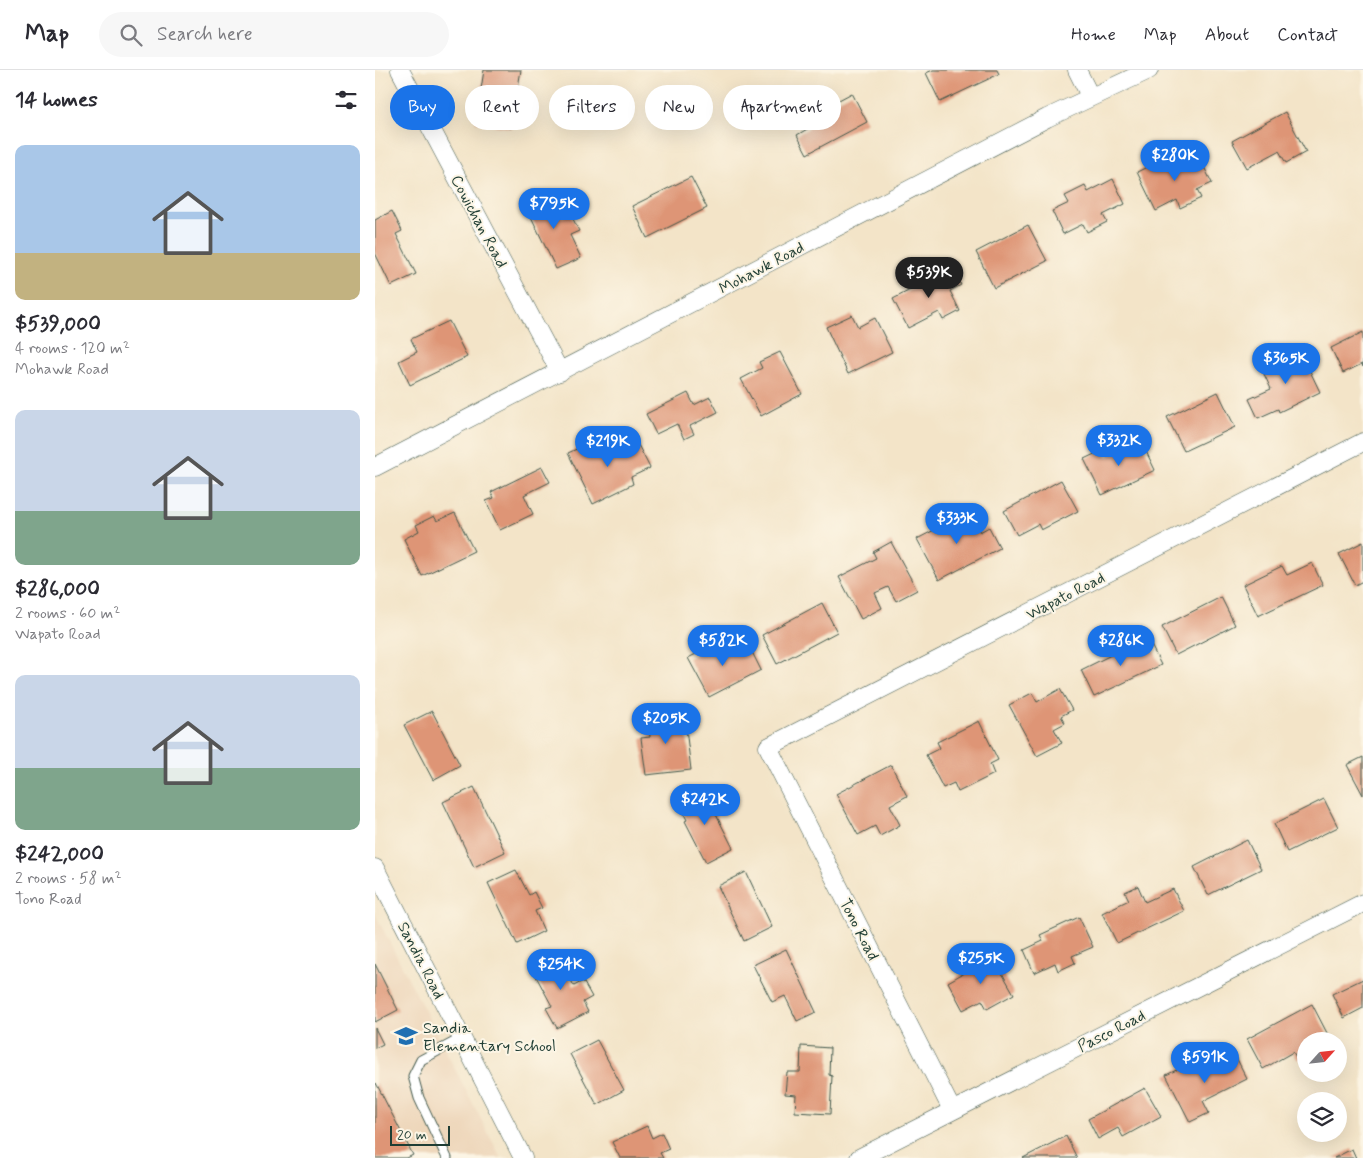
<!DOCTYPE html>
<meta charset="utf-8">
<style>
:root{--surface:#fff;--page:#f7f7f7;--text:#2b2b33;--muted:#7c7c81;--line:#e1e1e2;--accent:#1a73e8}
body{margin:0;font-family:Mynerve,sans-serif;background:var(--page);color:var(--text);height:100vh;display:flex;flex-direction:column;font-size:19px;white-space:nowrap}
*{box-sizing:border-box;margin:0}
p{font-size:16px;color:var(--muted)}
.icon{flex:none;width:28px;height:28px;fill:none;stroke:currentColor;stroke-width:2;stroke-linecap:round;stroke-linejoin:round}
.map{position:relative;flex:1;overflow:hidden}
.drawer{display:flex;flex-direction:column;background:var(--surface);width:375px}
.drawer>*{flex:none}
.top-card{position:absolute;left:15px;top:15px;width:475px;height:45px;display:flex;gap:10px}
.needle{width:32px;rotate:63deg}
.controls{position:absolute;left:922px;top:962px;display:grid;gap:10px}
.controls a{display:grid;place-items:center;width:50px;height:50px;border-radius:50%;background:var(--surface);box-shadow:0 5px 20px #0002;font-size:25px}
.scale{position:absolute;left:15px;bottom:12px;width:60px;box-sizing:border-box;padding-left:5px;border:2px solid #1f3d34;border-top:0;font-size:14px;line-height:18px;white-space:nowrap;color:#1f3d34;-webkit-text-stroke:4px #fcf5e5;paint-order:stroke}
.price{position:absolute;translate:-50% -42px;padding:0 11px;border-radius:18px;background:var(--accent);color:#fff;font-size:16px;line-height:32px;filter:drop-shadow(0 1px 2px #0008)}
.price::after{content:'';position:absolute;left:50%;top:30px;width:15px;height:11px;margin-left:-8px;background:inherit;clip-path:polygon(0 0,100% 0,50% 100%)}
.price.active{background:#222;color:#fff}
ul{padding:0;list-style:none}
li{display:grid;align-content:center;gap:10px;height:265px;padding:0 15px}
li span{display:grid;place-items:center;height:155px;border-radius:10px;color:#555}
li>.icon{margin-inline-start:auto}
span .icon{width:90px;height:90px;fill:#fffc;stroke-width:1}
li b{font-size:21px}
h2{display:flex;justify-content:space-between;align-items:center;height:60px;padding:0 15px;font-size:21px}
.chip{padding:0 18px;border-radius:22px;background:var(--surface);box-shadow:0 5px 20px #0002;font-size:18px;line-height:45px}
.chip.active{background:var(--accent);color:#fff}
header{display:flex;align-items:center;gap:30px;box-sizing:border-box;height:70px;padding:0 25px;background:var(--surface);border-bottom:1px solid var(--line)}
header strong{font-size:24px}
nav{display:flex;gap:28px;margin-inline-start:auto;font-size:18px}
.search{width:350px;height:45px;background:var(--page);display:flex;align-items:center;gap:12px;box-sizing:border-box;padding:0 18px;border-radius:28px;color:var(--muted);font-size:19px}
main{display:flex;flex:1;min-height:0}
.map>svg:first-child{display:block}
.built{fill:#eed7bb}
.building{fill:#de9576}
.lines{fill:none;stroke-linecap:round;stroke-linejoin:round}
.service-casing{stroke:#3f564a;stroke-width:11}
.minor-casing{stroke:#3f564a;stroke-width:19}
.service{stroke:#fff;stroke-width:9}
.minor{stroke:#fff;stroke-width:18}
.labels{text-anchor:middle;stroke-width:4;stroke-linejoin:round;paint-order:stroke}
.street-label{font-size:16px;fill:#1f3d34;stroke:#fcf5e5}
.poi-label{font-size:16px;fill:#1f3d34;stroke:#fcf5e5;text-anchor:start}
</style>
<header>
<strong>Map</strong>
<div class="search"><svg class="icon" aria-label="search" viewBox="0 0 24 24"><circle cx="10" cy="10" r="6"/><path d="M15 15l6 6"/></svg>Search here</div>
<nav><a>Home</a><a>Map</a><a>About</a><a>Contact</a></nav>
</header>
<main>
<section class="drawer">
<h2>14 homes<svg class="icon" aria-label="filters" viewBox="0 0 24 24"><path d="M4 7h16M4 17h16"/><circle cx="9" cy="7" r="2"/><circle cx="15" cy="17" r="2"/></svg></h2>
<ul>
<li><span style="background:linear-gradient(#a9c7e8 70%,#c2b280 0)"><svg class="icon" aria-label="home" viewBox="0 0 24 24"><path d="M3 11l9-7 9 7M6 9v11h12V9"/></svg></span><div><b>$539,000</b><p>4 rooms · 120 m²</p><p>Mohawk Road</p></div></li>
<li><span style="background:linear-gradient(#c9d6e8 65%,#7fa58c 0)"><svg class="icon" aria-label="home" viewBox="0 0 24 24"><path d="M3 11l9-7 9 7M6 9v11h12V9"/></svg></span><div><b>$286,000</b><p>2 rooms · 60 m²</p><p>Wapato Road</p></div></li>
<li><span style="background:linear-gradient(#c9d6e8 60%,#7fa58c 0)"><svg class="icon" aria-label="home" viewBox="0 0 24 24"><path d="M3 11l9-7 9 7M6 9v11h12V9"/></svg></span><div><b>$242,000</b><p>2 rooms · 58 m²</p><p>Tono Road</p></div></li>
</ul>
</section>
<div class="map">
<svg width="988" height="1088" viewBox="0 0 988 1088">
<rect width="100%" height="100%" fill="#fcf5e5"/>
<filter id="ink" filterUnits="userSpaceOnUse"><feTurbulence type="fractalNoise" baseFrequency=".02" numOctaves="2"/><feDisplacementMap in="SourceGraphic" scale="10" xChannelSelector="R" yChannelSelector="G"/><feConvolveMatrix kernelMatrix="1 2 1 2 8 2 1 2 1" color-interpolation-filters="sRGB"/></filter>
<filter id="wash" filterUnits="userSpaceOnUse"><feTurbulence type="fractalNoise" baseFrequency=".0096" numOctaves="4" result="noise"/><feDisplacementMap in="SourceGraphic" scale="20" xChannelSelector="R" yChannelSelector="G"/><feGaussianBlur stdDeviation="1.12" result="paint"/><feColorMatrix in="noise" values="0 0 0 0 0 0 0 0 0 0 0 0 0 0 0 0 0 1.4 0 .05"/><feComposite in="paint" operator="in"/></filter>
<g filter="url(#wash)">
<rect width="100%" height="100%" fill="#f3e4c8"/>
<polygon class="built" points="0,844 126,1088 0,1088"/>
<g id="blocks">
<g class="building">
<polygon points="109,0 146,0 136,58 101,52"/>
<polygon points="558,0 622,0 624,4 565,32 551,3"/>
<polygon points="477,23 492,52 432,84 422,65 439,55 434,46"/>
<polygon points="910,42 931,82 911,93 904,81 872,98 857,71"/>
<polygon points="823,85 837,113 822,120 826,128 805,138 802,130 781,141 762,102 784,91 787,97 800,90 803,95"/>
<polygon points="316,107 332,138 272,168 257,136"/>
<polygon points="738,109 750,134 728,145 732,152 712,162 708,154 688,164 677,141 694,133 690,126 710,116 713,122"/>
<polygon points="175,122 187,147 195,143 204,161 195,165 206,188 181,199 150,134"/>
<polygon points="17,141 27,161 21,164 41,204 16,216 0,183 0,150"/>
<polygon points="653,155 672,191 619,218 601,182"/>
<polygon points="577,198 586,215 575,221 585,241 568,250 564,242 533,258 518,229"/>
<polygon points="477,245 483,257 500,248 517,282 473,304 451,257"/>
<polygon points="74,251 92,287 35,315 24,291 42,282 36,269"/>
<polygon points="988,262 988,297 987,294 968,303 956,278"/>
<polygon points="923,276 945,322 904,342 903,339 883,348 874,329 896,319 889,304 913,292 909,283"/>
<polygon points="405,282 427,324 386,346 366,309 387,298 384,292"/>
<polygon points="843,322 860,357 809,381 792,347"/>
<polygon points="313,323 319,335 335,327 343,342 315,356 319,364 309,369 302,354 281,364 271,344"/>
<polygon points="259,367 275,398 256,407 258,414 218,434 193,383 219,371 226,384"/>
<polygon points="766,371 780,400 727,425 709,389 728,380 732,387"/>
<polygon points="167,397 175,412 149,425 158,444 125,460 111,431 119,428 116,422"/>
<polygon points="686,410 703,441 666,460 663,454 642,465 629,441"/>
<polygon points="594,442 605,462 614,457 625,478 564,510 542,469"/>
<polygon points="80,443 99,481 47,506 29,469 44,461 41,455 59,446 62,451"/>
<polygon points="516,472 542,520 521,531 513,517 500,523 507,538 486,549 464,507 501,488 498,482"/>
<polygon points="988,472 988,511 980,515 964,484"/>
<polygon points="937,493 948,515 883,546 868,515 907,496 912,505"/>
<polygon points="846,527 860,555 801,585 787,557"/>
<polygon points="447,533 462,562 402,594 387,565"/>
<polygon points="772,567 786,595 719,627 706,600"/>
<polygon points="349,570 356,583 373,574 386,600 334,627 313,588"/>
<polygon points="685,619 697,640 686,646 690,653 679,659 687,673 662,686 634,635 657,623 662,632"/>
<polygon points="57,641 85,695 58,710 29,655"/>
<polygon points="309,642 316,700 271,705 266,668 275,667 273,646"/>
<polygon points="604,651 623,690 615,694 619,704 583,722 579,713 568,718 551,685 565,678 562,672"/>
<polygon points="988,687 988,725 972,695"/>
<polygon points="516,695 532,726 515,735 525,755 505,766 500,756 483,765 461,724"/>
<polygon points="99,717 130,782 99,797 68,732"/>
<polygon points="328,719 358,778 331,792 310,751 312,750 303,732"/>
<polygon points="949,729 963,757 912,782 899,754"/>
<polygon points="872,770 886,799 833,825 819,797"/>
<polygon points="141,800 154,825 159,822 167,838 160,841 169,861 142,874 113,813"/>
<polygon points="371,802 397,857 369,871 343,816"/>
<polygon points="763,816 770,832 798,819 809,841 742,873 727,843 754,830 750,822"/>
<polygon points="704,847 718,877 697,886 700,893 683,901 680,893 659,903 649,880 668,871 665,865"/>
<polygon points="411,879 441,942 422,951 410,926 397,932 378,895"/>
<polygon points="182,883 199,916 208,911 217,927 208,932 213,942 182,958 171,938 177,936 156,897"/>
<polygon points="604,886 608,894 619,889 639,924 612,939 607,930 588,940 573,912 594,900 590,893"/>
<polygon points="0,894 23,940 0,952"/>
<polygon points="988,909 988,938 969,948 957,924"/>
<polygon points="937,934 952,963 936,971 931,971 931,985 923,990 918,982 888,999 872,969"/>
<polygon points="0,958 8,974 0,978"/>
<polygon points="222,970 249,1020 222,1035 195,984"/>
<polygon points="426,976 455,978 454,1005 457,1006 455,1044 420,1042 421,1025 410,1024 412,1002 425,1002"/>
<polygon points="858,981 872,1009 828,1031 834,1043 815,1052 791,1005 810,996 814,1003"/>
<polygon points="1,1013 38,1085 32,1088 0,1088 0,1014"/>
<polygon points="770,1018 786,1046 748,1067 743,1058 723,1069 713,1049"/>
<polygon points="272,1056 277,1068 287,1063 294,1079 285,1083 288,1088 245,1088 237,1072"/>
<polygon points="691,1066 702,1088 648,1088"/>
<polygon points="977,1079 981,1088 959,1088"/>
</g>
</g>
</g>
<g filter="url(#ink)">
<use href="#blocks" fill-opacity="0" stroke="#3f564a" stroke-width="1"/>
<g class="lines">
<defs>
<polyline id="service" points="72,1088 44,1028 38,1006 46,990 87,968"/>
<g id="minor">
<polyline points="25,0 185,302"/>
<polyline points="702,0 715,26"/>
<polyline points="0,397 672,48 774,0"/>
<polyline points="0,798 148,1088"/>
<polyline points="577,1040 393,677 988,372"/>
<polyline points="484,1088 988,833"/>
</g>
</defs>
<use href="#service" class="service-casing"/>
<use href="#minor" class="minor-casing"/>
<use href="#service" class="service"/>
<use href="#minor" class="minor"/>
</g>
</g>
<defs>
<symbol id="school-bare" viewBox="-9 -9 18 18"><path d="M0-5L7-2L0 1L-7-2ZM-4 1L0 2.5L4 1V4Q0 6-4 4Z" fill="#1f6fb2" stroke="#fcf5e5" stroke-width="2.5" paint-order="stroke"/></symbol>
</defs>
<g fill-rule="evenodd">
<use href="#school-bare" x="15" y="950" width="32" height="32"/>
</g>
<g class="labels">
<g class="street-label">
<text transform="translate(105 151) rotate(62)" y="6">Cowichan Road</text>
<text transform="translate(386 197) rotate(-28)" y="6">Mohawk Road</text>
<text transform="translate(690 525) rotate(-27)" y="6">Wapato Road</text>
<text transform="translate(485 859) rotate(63)" y="6">Tono Road</text>
<text transform="translate(47 890) rotate(63)" y="6">Sandia Road</text>
<text transform="translate(736 960) rotate(-27)" y="6">Pasco Road</text>
</g>
<g class="poi-label">
<text x="48" y="963">Sandia<tspan x="48" dy="18">Elementary School</tspan></text>
</g>
</g>
</svg>
<div class="controls">
<a><svg class="needle" viewBox="-14 -14 28 28"><path d="M0-13l5 13h-10z" fill="#e53935"/><path d="M0 13l5-13h-10z" fill="#7c7c81"/></svg></a>
<a><svg class="icon" aria-label="layers" viewBox="0 0 24 24"><path d="M12 4l9 5-9 5-9-5zM3 14l9 5 9-5"/></svg></a>
</div>
<div class="scale">20 m</div>
<b class="price" style="left:800px;top:112px">$280K</b>
<b class="price" style="left:179px;top:160px">$795K</b>
<b class="price active" style="left:554px;top:229px">$539K</b>
<b class="price" style="left:911px;top:315px">$365K</b>
<b class="price" style="left:744px;top:397px">$332K</b>
<b class="price" style="left:233px;top:398px">$219K</b>
<b class="price" style="left:582px;top:475px">$333K</b>
<b class="price" style="left:348px;top:597px">$582K</b>
<b class="price" style="left:746px;top:597px">$286K</b>
<b class="price" style="left:291px;top:675px">$205K</b>
<b class="price" style="left:330px;top:756px">$242K</b>
<b class="price" style="left:606px;top:915px">$255K</b>
<b class="price" style="left:186px;top:921px">$254K</b>
<b class="price" style="left:830px;top:1014px">$591K</b>
<div class="top-card">
<a class="chip active">Buy</a>
<a class="chip">Rent</a>
<a class="chip">Filters</a>
<a class="chip">New</a>
<a class="chip">Apartment</a>
</div>
</div>
</main>
